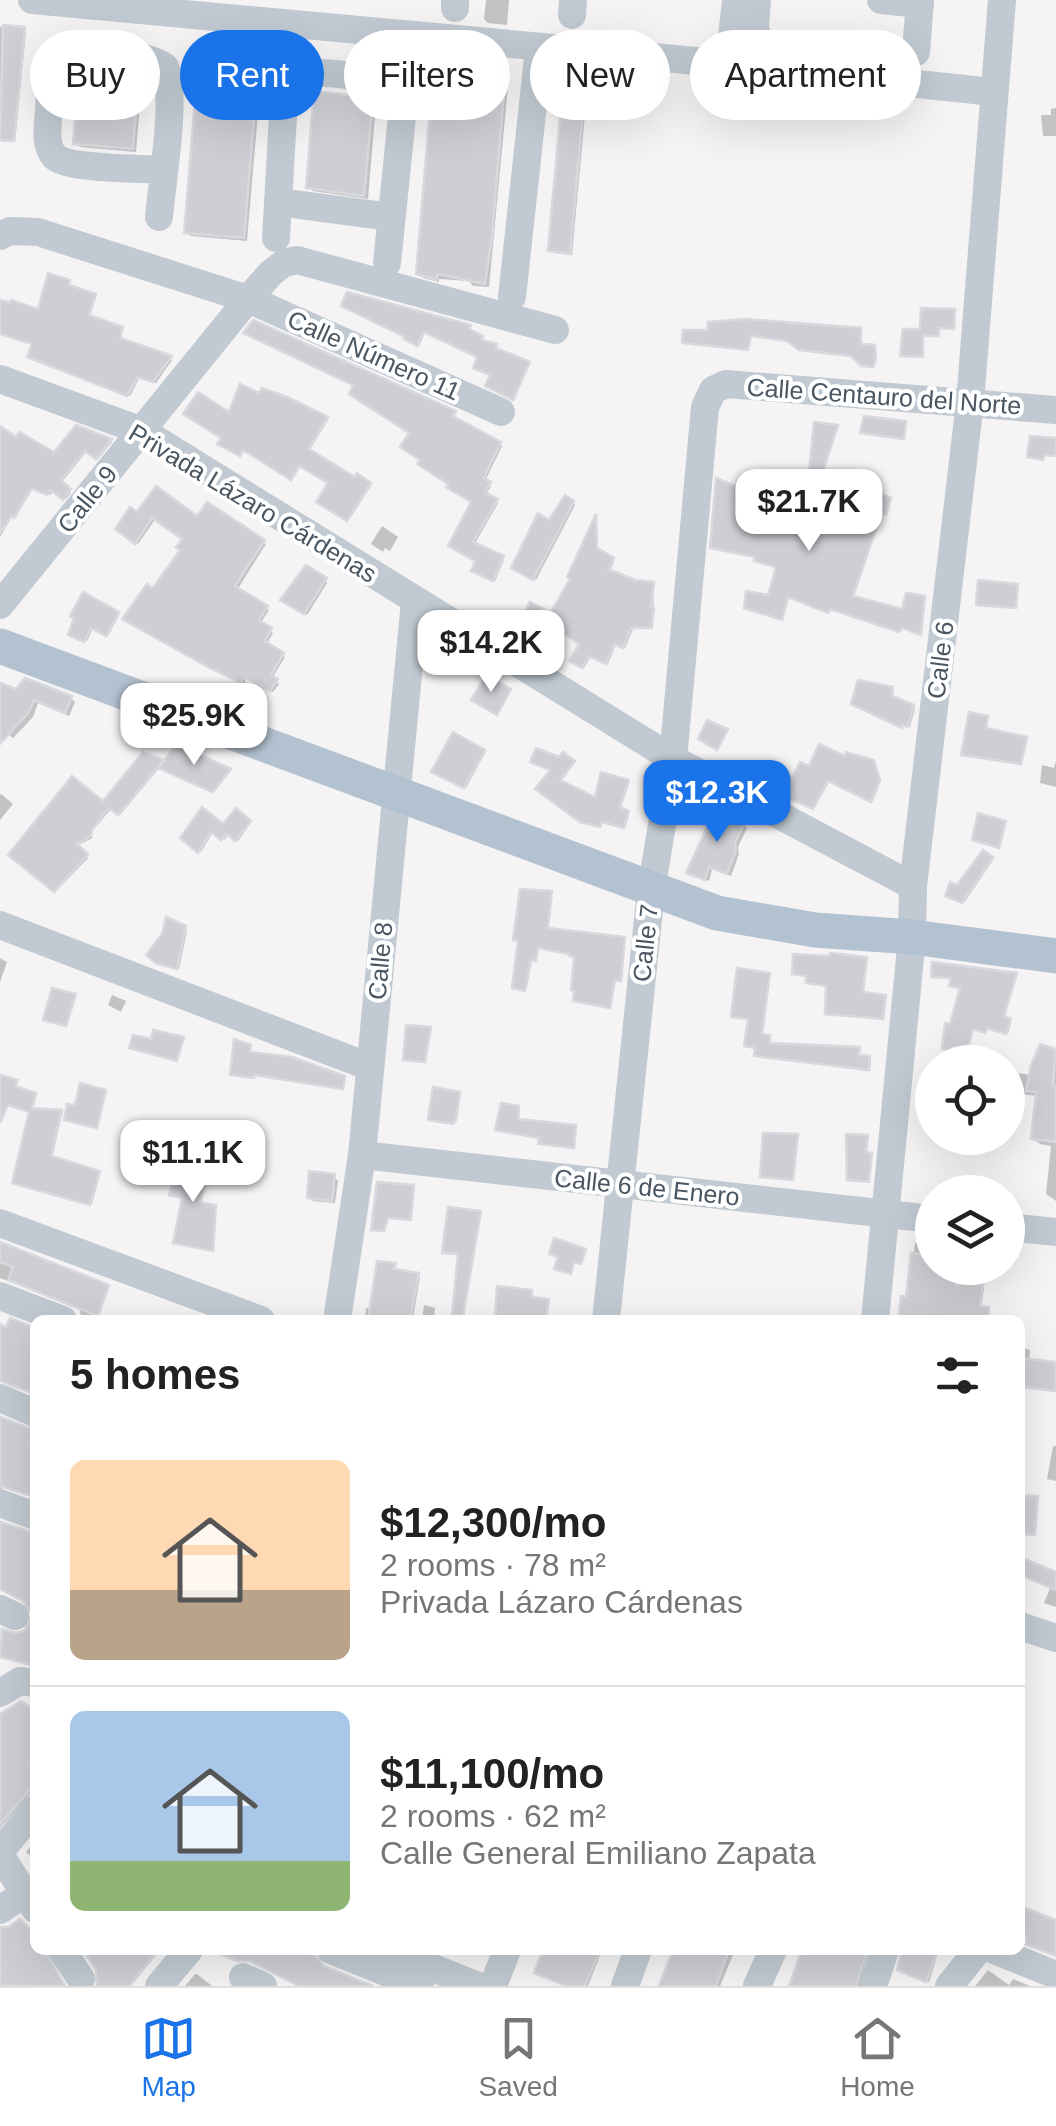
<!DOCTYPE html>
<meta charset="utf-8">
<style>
:root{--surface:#fff;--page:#f6f6f6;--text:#222;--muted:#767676;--line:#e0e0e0;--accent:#1a73e8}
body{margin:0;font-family:Helvetica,sans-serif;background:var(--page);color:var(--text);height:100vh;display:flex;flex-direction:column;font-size:38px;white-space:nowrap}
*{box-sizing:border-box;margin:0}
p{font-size:32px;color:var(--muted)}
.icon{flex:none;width:55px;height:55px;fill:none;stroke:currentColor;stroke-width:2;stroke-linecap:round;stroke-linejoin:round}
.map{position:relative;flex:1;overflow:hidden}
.panel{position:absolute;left:30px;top:1315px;width:995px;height:640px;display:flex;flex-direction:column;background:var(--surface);border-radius:15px;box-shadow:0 10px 40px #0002}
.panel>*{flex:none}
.guide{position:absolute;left:30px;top:30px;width:998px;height:90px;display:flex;gap:20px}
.controls{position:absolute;left:915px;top:1045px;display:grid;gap:20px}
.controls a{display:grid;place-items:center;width:110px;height:110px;border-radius:50%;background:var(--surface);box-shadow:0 10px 40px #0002;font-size:50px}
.price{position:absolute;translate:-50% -85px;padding:0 22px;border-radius:20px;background:#fff;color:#222;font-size:32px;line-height:65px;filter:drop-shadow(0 2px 5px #0008)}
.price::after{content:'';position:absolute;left:50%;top:60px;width:30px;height:22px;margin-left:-15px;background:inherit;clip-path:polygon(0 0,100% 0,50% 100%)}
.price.active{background:var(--accent);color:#fff}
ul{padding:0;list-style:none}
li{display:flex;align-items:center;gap:30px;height:250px;padding:0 40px}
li+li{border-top:2px solid var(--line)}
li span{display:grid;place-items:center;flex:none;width:280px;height:200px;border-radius:15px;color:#555}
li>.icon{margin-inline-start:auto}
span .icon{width:120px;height:120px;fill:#fffc;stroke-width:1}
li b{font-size:42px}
h2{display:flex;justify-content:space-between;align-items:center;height:120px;padding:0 40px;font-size:42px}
.chip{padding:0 35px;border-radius:45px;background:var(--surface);box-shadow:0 10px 40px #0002;font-size:35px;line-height:90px}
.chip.active{background:var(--accent);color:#fff}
.menu{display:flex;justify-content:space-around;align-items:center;height:140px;border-top:2px solid var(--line);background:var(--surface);font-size:28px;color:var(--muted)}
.menu a{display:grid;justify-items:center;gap:5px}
.menu .active{color:var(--accent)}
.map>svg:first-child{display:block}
.shadow{fill:#0003}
.building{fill:#cdcfd5;stroke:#d7d9de;stroke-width:2.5}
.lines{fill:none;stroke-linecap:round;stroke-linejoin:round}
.minor{stroke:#c1cad2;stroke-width:28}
.major{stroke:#b3c2d1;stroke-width:35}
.labels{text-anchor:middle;stroke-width:8;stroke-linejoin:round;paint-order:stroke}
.street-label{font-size:25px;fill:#4a5661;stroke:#fff}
</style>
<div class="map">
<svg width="1056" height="1986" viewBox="0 0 1056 1986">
<rect width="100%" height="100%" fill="#f5f3f3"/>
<g class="shadow">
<polygon points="486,0 509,0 507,25 488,23 484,19"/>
<polygon points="0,27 26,32 15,142 0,141"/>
<polygon points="259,50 263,54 247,241 191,236 187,232"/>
<polygon points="505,72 509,76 489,287 473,286 469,281 439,279 439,282 423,278 419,273"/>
<polygon points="138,77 142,81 136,152 80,147 76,143"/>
<polygon points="585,79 588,82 572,255 554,253 551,250"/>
<polygon points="372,100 376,104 368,199 313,191 309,187"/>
<polygon points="1056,108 1056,136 1043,136 1041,115 1051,115 1051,109"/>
<polygon points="69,282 70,288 96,298 90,316 122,329 121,341 172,360 156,383 140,377 130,396 69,374 34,344 0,333 0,302 40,312"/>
<polygon points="349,295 470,328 469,332 481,338 482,343 496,347 497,351 528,364 515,399 489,386 493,375 480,357 426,331 419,346"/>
<polygon points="249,333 455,413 454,419 502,446 485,481 491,486 486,495 498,503 474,545 504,560 495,581 475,572 478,561 453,548 474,502 423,460 412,433 356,385 293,357"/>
<polygon points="260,396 328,420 309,451 355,481 358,477 371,486 349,520 319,502 331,483 301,465 293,479 245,449 241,456 222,444 230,416"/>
<polygon points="836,427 814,504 810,504"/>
<polygon points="77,428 112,442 98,459 88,450 61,483 71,493 66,499 54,490 50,495 33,488 16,517 13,515 0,537 0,429 16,441 55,456"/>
<polygon points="890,500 887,515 882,514 853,599 903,612 924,599 922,634 903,627 901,632 831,609 830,613 789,597 783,619 748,608 770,598 778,567 758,557 712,547 808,518 807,526 836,533"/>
<polygon points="573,503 575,505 536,580 516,570 550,523"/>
<polygon points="137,515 197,519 266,544 237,590 269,610 260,624 273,633 266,645 285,657 272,678 279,684 273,692 247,677 244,684 213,669 153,592 183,550 185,539 156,518 138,544 118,529"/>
<polygon points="597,518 598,552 614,562 609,572 654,586 653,628 633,629 625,648 616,644 608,664 591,656 584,668 574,663 582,644 547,619 538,640 520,632 548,614 551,617 573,579 570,576"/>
<polygon points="382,526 398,537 390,551 385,548 383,552 371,544"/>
<polygon points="325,580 327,583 307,615 286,602"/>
<polygon points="84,595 119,615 108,636 93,628 87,641 71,634"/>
<polygon points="0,686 16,692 71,698 75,702 69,716 38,703 33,717 13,738 5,732 0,737"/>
<polygon points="892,689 892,699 915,709 910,727 903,724 903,728 855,705"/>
<polygon points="454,735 485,753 466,788 435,773"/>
<polygon points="144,755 164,764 230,772 214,792 160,767 120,815 112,808 92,831 92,838 77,846 88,858 56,891 11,854 103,804"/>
<polygon points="563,755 574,764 560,783 596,801 629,784 620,810 629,815 625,828 603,821 601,827 584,822 538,789"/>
<polygon points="846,759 875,764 880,782 873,801 830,780 814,809 788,797 810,769"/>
<polygon points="1056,761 1056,787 1040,783 1042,765 1054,768"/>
<polygon points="1,794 13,804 0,820 0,795"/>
<polygon points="237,812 250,824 238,841 229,834 224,840 213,832 201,852 183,838 223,827"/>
<polygon points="743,825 747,828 738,847 739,854 731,876 712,869 709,881 689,872"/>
<polygon points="984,853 993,860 964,903 949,897"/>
<polygon points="550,893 548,931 625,940 622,981 616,980 611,1008 577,1001 577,957 538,948 536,961 532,960 526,991 516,989 520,941 516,939"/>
<polygon points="184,929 187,931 179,969 161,964"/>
<polygon points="0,958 7,962 0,982"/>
<polygon points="866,959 863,995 886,999 884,1019 829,1015 829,986 810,984 808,976 794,973"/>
<polygon points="1016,975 1004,1019 1011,1023 1008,1033 988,1027 986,1033 974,1029 967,1055 946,1049 962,988 953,978 934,976"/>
<polygon points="769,976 762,1037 770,1039 770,1046 859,1050 859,1057 871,1060 870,1070 758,1056 751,1019"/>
<polygon points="112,995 126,1001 121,1012 108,1005"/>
<polygon points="1041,1047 1056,1051 1056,1201 1046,1194 1051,1146 1040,1144 1033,1138 1038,1096 1008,1093 1008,1072 1031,1075"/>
<polygon points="0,1077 16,1082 16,1089 36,1097 32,1110 62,1114 52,1159 100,1175 92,1204 16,1184 31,1112 2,1102 0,1108"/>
<polygon points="232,1156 249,1158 249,1170 232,1168"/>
<polygon points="334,1177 338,1181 335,1203 313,1201 309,1197"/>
<polygon points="480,1213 464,1316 456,1315 455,1314"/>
<polygon points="915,1243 932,1244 932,1268 959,1268 957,1286 984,1288 981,1308 990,1311 989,1320 901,1320 908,1300"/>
<polygon points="0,1245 108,1287 98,1320 81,1320 80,1309 74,1305 0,1278"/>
<polygon points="380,1263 420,1277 413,1318 422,1319 424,1305 435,1308 434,1320 365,1320 366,1308 372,1309"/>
<polygon points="531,1293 532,1300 549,1303 547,1317 577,1320 496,1320"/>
<polygon points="1020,1347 1030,1350 1029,1362 1056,1365 1056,1391 1023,1388 1020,1392"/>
<polygon points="0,1419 35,1433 35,1497 9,1487 0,1489"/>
<polygon points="1053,1446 1056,1446 1056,1481 1047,1479"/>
<polygon points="1020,1559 1056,1574 1056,1607 1044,1603 1051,1586 1020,1574"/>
<polygon points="32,1704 35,1706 35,1793 30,1794 0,1828 0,1718"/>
<polygon points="35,1841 35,1868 30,1863 33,1858 26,1852"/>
<polygon points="85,1950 160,1950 131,1986 100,1986 115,1961"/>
<polygon points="546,1950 602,1950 588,1986 566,1986"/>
<polygon points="676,1950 735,1950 720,1986 661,1986"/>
<polygon points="806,1950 869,1950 859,1986 791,1986"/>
<polygon points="904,1950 939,1950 929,1982 902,1972"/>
<polygon points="988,1970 1009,1985 1013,1979 1030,1986 975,1986"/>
<polygon points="195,1974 197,1974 212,1986 185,1986"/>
</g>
<g class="building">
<polygon points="3,25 25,27 14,141 0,140"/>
<polygon points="200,42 260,47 244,238 184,233"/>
<polygon points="434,64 506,70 492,236 485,284 438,274 436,280 416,274"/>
<polygon points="79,70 139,75 133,149 73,144"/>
<polygon points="564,74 586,77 570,254 548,251"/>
<polygon points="314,91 373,98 364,196 306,188"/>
<polygon points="48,273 70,280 69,285 96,294 89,315 123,327 120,338 172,356 153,382 138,377 127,396 27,357 32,344 0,334 0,300 10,303 11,300 38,309"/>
<polygon points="347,292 471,325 469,329 483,336 482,340 497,344 496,348 530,362 513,400 485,386 490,375 473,368 477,357 424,332 417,346 404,339 405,337 341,306"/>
<polygon points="921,308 955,309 954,329 939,328 939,336 923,336 923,357 900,356 903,329 920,329"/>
<polygon points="746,319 861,328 861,344 875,345 876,360 873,367 861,366 851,356 799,350 787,341 751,336 748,350 682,343 683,330 707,330 708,322"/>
<polygon points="253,320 456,411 453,416 501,442 484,478 491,482 485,492 498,499 473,542 504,556 493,581 471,571 475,561 448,546 471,502 446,487 448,484 417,464 420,460 400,447 409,433 349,394 353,385 243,333"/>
<polygon points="240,384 259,393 262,388 287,397 328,417 309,449 355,477 357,473 371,483 347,521 316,502 328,483 299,466 291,480 243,450 240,456 217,444 221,438 183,414 198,392 229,412"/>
<polygon points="864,416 906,421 904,439 860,433"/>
<polygon points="814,422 838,425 812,505 806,503"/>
<polygon points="76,425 112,439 96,459 85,451 61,480 71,489 63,500 51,490 47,495 31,488 14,518 11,516 0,533 0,426 16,437 19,432 54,452"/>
<polygon points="1030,436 1056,438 1056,456 1044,455 1043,460 1027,457"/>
<polygon points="716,478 809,516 807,523 835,530 847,483 867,487 891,498 886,515 881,514 853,596 902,609 906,593 925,596 921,635 902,628 899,632 830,609 828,613 788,597 782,620 744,608 746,591 768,595 776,567 754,561 755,557 710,548"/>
<polygon points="156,486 197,516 207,502 265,540 235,586 268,606 259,620 272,628 265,641 284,653 271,675 278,679 270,691 245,677 241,683 208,667 122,619 147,584 152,588 155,585 180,550 176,547 182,539 152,518 135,544 115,529 130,507 137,512"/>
<polygon points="565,495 574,501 533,580 511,568 538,513 549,520"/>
<polygon points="596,514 597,548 614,558 608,569 635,580 654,582 651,607 654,608 651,628 631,628 623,648 614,644 606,664 589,656 582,668 569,661 579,644 546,621 570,579 567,577"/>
<polygon points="306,565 327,578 304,614 280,600"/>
<polygon points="978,580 1018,584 1016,608 976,605"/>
<polygon points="83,592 119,612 106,636 91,628 84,642 68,635 74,618 70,616"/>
<polygon points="530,602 549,612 536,640 516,631"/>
<polygon points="486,676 511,689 497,715 471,700"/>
<polygon points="25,678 72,696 65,713 34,700 29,712 0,744 0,683 16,689"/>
<polygon points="858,680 893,687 892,696 914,705 908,727 902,725 902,728 851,704"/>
<polygon points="969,712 988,716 986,728 1027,737 1021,764 961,755"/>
<polygon points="707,720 728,729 717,750 698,739"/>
<polygon points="453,732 485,750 464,788 431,772"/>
<polygon points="177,744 231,769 212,792 158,768"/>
<polygon points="819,744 845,756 846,752 874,760 880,780 871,802 828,781 813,809 784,796 790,776 793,777 800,762 809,766"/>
<polygon points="536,748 559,757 563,752 575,761 560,780 595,797 601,772 629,780 620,807 629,811 624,828 602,822 600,827 580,822 535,789 550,770 530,762"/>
<polygon points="143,752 164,760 118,815 109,808 92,829 91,836 77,844 88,854 54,892 8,855 72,776 103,801"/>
<polygon points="202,807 223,824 236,808 251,821 235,841 227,834 221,840 211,832 198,853 180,838"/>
<polygon points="716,808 745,823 735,842 736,850 727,874 709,867 705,880 686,873"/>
<polygon points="978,813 1006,821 999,848 972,840"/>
<polygon points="983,850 993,857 962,903 945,896 950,882 957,885"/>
<polygon points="520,889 552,891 548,928 625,937 621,981 615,980 610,1008 573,1001 574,991 571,990 574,957 569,956 569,954 538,948 536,961 531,960 525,991 512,988 518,940 513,940"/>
<polygon points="166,917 186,926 177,969 156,963 146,955 162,934"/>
<polygon points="830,953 867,957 863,992 886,995 883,1019 825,1014 826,986 806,983 806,976 792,974 793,954 829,956"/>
<polygon points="932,962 1017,973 1004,1016 1011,1019 1006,1034 987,1028 985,1033 973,1029 966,1055 942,1049 945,1023 950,1024 960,988 949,986 951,978 931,977"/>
<polygon points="737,968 770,973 762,1034 770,1035 770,1043 860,1047 859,1055 870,1056 869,1070 754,1056 755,1048 744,1046 748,1019 731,1017"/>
<polygon points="52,988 76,994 66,1026 43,1020"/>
<polygon points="406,1025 431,1027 425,1062 403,1060"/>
<polygon points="153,1030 184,1037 177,1061 129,1048 133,1035 151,1039"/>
<polygon points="234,1039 251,1045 250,1052 292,1057 345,1076 343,1089 254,1075 254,1078 230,1075"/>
<polygon points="1040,1044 1056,1049 1053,1085 1056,1086 1056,1142 1031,1139 1036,1092 1026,1091 1031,1065"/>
<polygon points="0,1075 18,1080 15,1086 36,1093 32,1108 62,1110 51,1156 100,1171 90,1205 12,1183 29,1112 8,1105 0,1123"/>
<polygon points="80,1083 106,1090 97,1128 64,1120 67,1104 75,1105"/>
<polygon points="433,1087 460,1092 456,1120 453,1124 428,1120"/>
<polygon points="501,1103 519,1106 518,1119 576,1125 574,1148 538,1144 539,1138 495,1130"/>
<polygon points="763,1133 798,1134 793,1180 760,1177"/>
<polygon points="846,1134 868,1135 866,1152 872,1153 869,1182 847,1180"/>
<polygon points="180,1154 211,1162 200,1202 216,1205 213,1251 173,1243 182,1198 169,1195"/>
<polygon points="309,1171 335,1174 332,1201 307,1198"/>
<polygon points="377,1182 414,1185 411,1220 388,1218 384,1231 371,1230"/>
<polygon points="448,1207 481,1211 463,1316 452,1315 458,1254 442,1253"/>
<polygon points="554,1238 586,1249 581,1264 574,1262 571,1274 554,1269 558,1257 549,1254"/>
<polygon points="0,1242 109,1285 98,1316 8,1280 13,1267 0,1262"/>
<polygon points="911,1253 932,1255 932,1268 958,1268 956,1284 983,1284 980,1306 989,1307 988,1320 898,1320 901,1296 906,1297"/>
<polygon points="377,1261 396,1263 394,1269 419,1273 410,1320 368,1320"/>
<polygon points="497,1286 532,1290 532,1297 549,1299 546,1320 495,1320"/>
<polygon points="10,1318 35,1328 35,1394 0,1381 0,1324 6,1327"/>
<polygon points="1020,1358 1056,1362 1056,1391 1020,1387"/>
<polygon points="0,1417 35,1430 30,1447 35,1449 35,1497 0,1486"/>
<polygon points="1020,1495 1038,1496 1035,1535 1020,1534"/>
<polygon points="0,1522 35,1533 35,1658 32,1665 0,1657 2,1629 16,1633 24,1631 32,1615 23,1601 0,1589"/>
<polygon points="1020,1557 1056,1572 1056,1590 1020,1575"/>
<polygon points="21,1701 35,1710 35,1758 30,1766 35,1770 35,1784 0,1824 0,1714"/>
<polygon points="1020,1906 1056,1920 1056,1956 1025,1944 1027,1938 1020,1936"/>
<polygon points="20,1919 35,1934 35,1950 45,1950 65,1986 0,1986 0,1927 9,1927"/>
<polygon points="83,1950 158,1950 129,1986 97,1986 96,1970"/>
<polygon points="211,1950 301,1950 315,1955 324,1966 373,1986 299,1986 250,1961 237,1961"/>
<polygon points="543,1950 600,1950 585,1986 566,1986 534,1973"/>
<polygon points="673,1950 729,1950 716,1986 659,1986"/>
<polygon points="802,1950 867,1950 856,1986 789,1986"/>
<polygon points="902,1950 938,1950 926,1982 897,1970"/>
</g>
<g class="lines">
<g class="minor">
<polyline points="32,0 729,64 993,92"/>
<polyline points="757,0 755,25 761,68"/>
<polyline points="881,0 920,4"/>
<polyline points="455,8 455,0"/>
<polyline points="572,15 573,0"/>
<polyline points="916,52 920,0"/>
<polyline points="729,64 736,0"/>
<polyline points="278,202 391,217"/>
<path d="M159,217C162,182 177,97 165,67C144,52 85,48 60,56C49,71 50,92 49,110C48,124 44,144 54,156C68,170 142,168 163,170"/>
<polyline points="0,236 10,231 38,232 248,299 501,412"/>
<path d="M276,238L284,99L288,79C307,65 371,79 394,84L403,91L404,97L387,263"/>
<polyline points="512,297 539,49"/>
<polyline points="0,379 142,431 673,759 913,886"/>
<polyline points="0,605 248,299 271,273 284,263 297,260 555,330"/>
<polyline points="0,925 370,1067"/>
<polyline points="362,1155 932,1219"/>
<polyline points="0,1223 261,1320"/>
<polyline points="1008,1227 1056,1232"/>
<polyline points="0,1296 63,1320"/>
<polyline points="337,1320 362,1155 415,601"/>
<polyline points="606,1320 651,891 673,759 705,407 713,390 726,384 1056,410"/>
<polyline points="875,1320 912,937 913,886 970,402 1002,0"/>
<polyline points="0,1398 35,1413"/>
<polyline points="0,1503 35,1516"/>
<polyline points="0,1609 15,1616"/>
<polyline points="1020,1626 1056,1638"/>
<polyline points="0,1693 20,1681 35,1683"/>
<polyline points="0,1852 35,1809"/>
<polyline points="0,1855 35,1909"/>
<polyline points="0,1910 25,1893"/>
<polyline points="62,1950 81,1979"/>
<polyline points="331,1950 420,1986"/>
<polyline points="388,1950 478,1986"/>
<polyline points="994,1950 1056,1975"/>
<polyline points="243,1977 263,1986"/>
<polyline points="159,1986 189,1950"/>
<polyline points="493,1986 507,1950"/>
<polyline points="625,1986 638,1950"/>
<polyline points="757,1986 773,1950"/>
<polyline points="873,1986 885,1950"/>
<polyline points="949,1986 978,1950"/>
</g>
<polyline class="major" points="0,646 717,913 815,930 912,937 1056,956"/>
</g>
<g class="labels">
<g class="street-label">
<text transform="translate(374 355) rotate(24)" y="9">Calle Número 11</text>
<text transform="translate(884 396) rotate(4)" y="9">Calle Centauro del Norte</text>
<text transform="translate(87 499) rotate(-51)" y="9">Calle 9</text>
<text transform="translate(253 503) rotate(31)" y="9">Privada Lázaro Cárdenas</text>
<text transform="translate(940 660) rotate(-83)" y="9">Calle 6</text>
<text transform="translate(645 943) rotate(-84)" y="9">Calle 7</text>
<text transform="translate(380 961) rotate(-85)" y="9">Calle 8</text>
<text transform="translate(647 1187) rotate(6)" y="9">Calle 6 de Enero</text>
</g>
</g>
</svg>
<div class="controls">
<a><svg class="icon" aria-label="locate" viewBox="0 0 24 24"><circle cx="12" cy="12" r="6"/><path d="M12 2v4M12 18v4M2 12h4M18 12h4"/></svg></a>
<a><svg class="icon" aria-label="layers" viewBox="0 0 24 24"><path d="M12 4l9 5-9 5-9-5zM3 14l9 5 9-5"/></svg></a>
</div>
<b class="price" style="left:809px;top:554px">$21.7K</b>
<b class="price" style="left:491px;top:695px">$14.2K</b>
<b class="price" style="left:194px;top:768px">$25.9K</b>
<b class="price active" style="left:717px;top:845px">$12.3K</b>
<b class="price" style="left:193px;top:1205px">$11.1K</b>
<div class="guide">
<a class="chip">Buy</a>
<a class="chip active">Rent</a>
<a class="chip">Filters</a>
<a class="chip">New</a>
<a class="chip">Apartment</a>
</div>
<section class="panel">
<h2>5 homes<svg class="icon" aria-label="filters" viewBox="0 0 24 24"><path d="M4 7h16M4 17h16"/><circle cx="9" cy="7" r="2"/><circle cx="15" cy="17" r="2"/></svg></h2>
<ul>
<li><span style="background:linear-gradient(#ffd9b3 65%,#b9a48a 0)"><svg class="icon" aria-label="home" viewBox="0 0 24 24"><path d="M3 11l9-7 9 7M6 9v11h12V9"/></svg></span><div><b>$12,300/mo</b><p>2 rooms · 78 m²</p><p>Privada Lázaro Cárdenas</p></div></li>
<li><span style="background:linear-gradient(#a9c7e8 75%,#8fb573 0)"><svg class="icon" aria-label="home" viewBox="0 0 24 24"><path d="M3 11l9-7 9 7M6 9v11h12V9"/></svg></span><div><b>$11,100/mo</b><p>2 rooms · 62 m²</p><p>Calle General Emiliano Zapata</p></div></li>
</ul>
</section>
</div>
<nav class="menu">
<a class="active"><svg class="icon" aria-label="map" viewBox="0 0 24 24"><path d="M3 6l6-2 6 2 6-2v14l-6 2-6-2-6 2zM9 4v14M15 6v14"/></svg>Map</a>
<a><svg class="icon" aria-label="saved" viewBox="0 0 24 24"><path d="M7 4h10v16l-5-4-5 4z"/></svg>Saved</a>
<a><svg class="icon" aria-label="home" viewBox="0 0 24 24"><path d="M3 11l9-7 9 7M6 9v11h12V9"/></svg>Home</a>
</nav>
